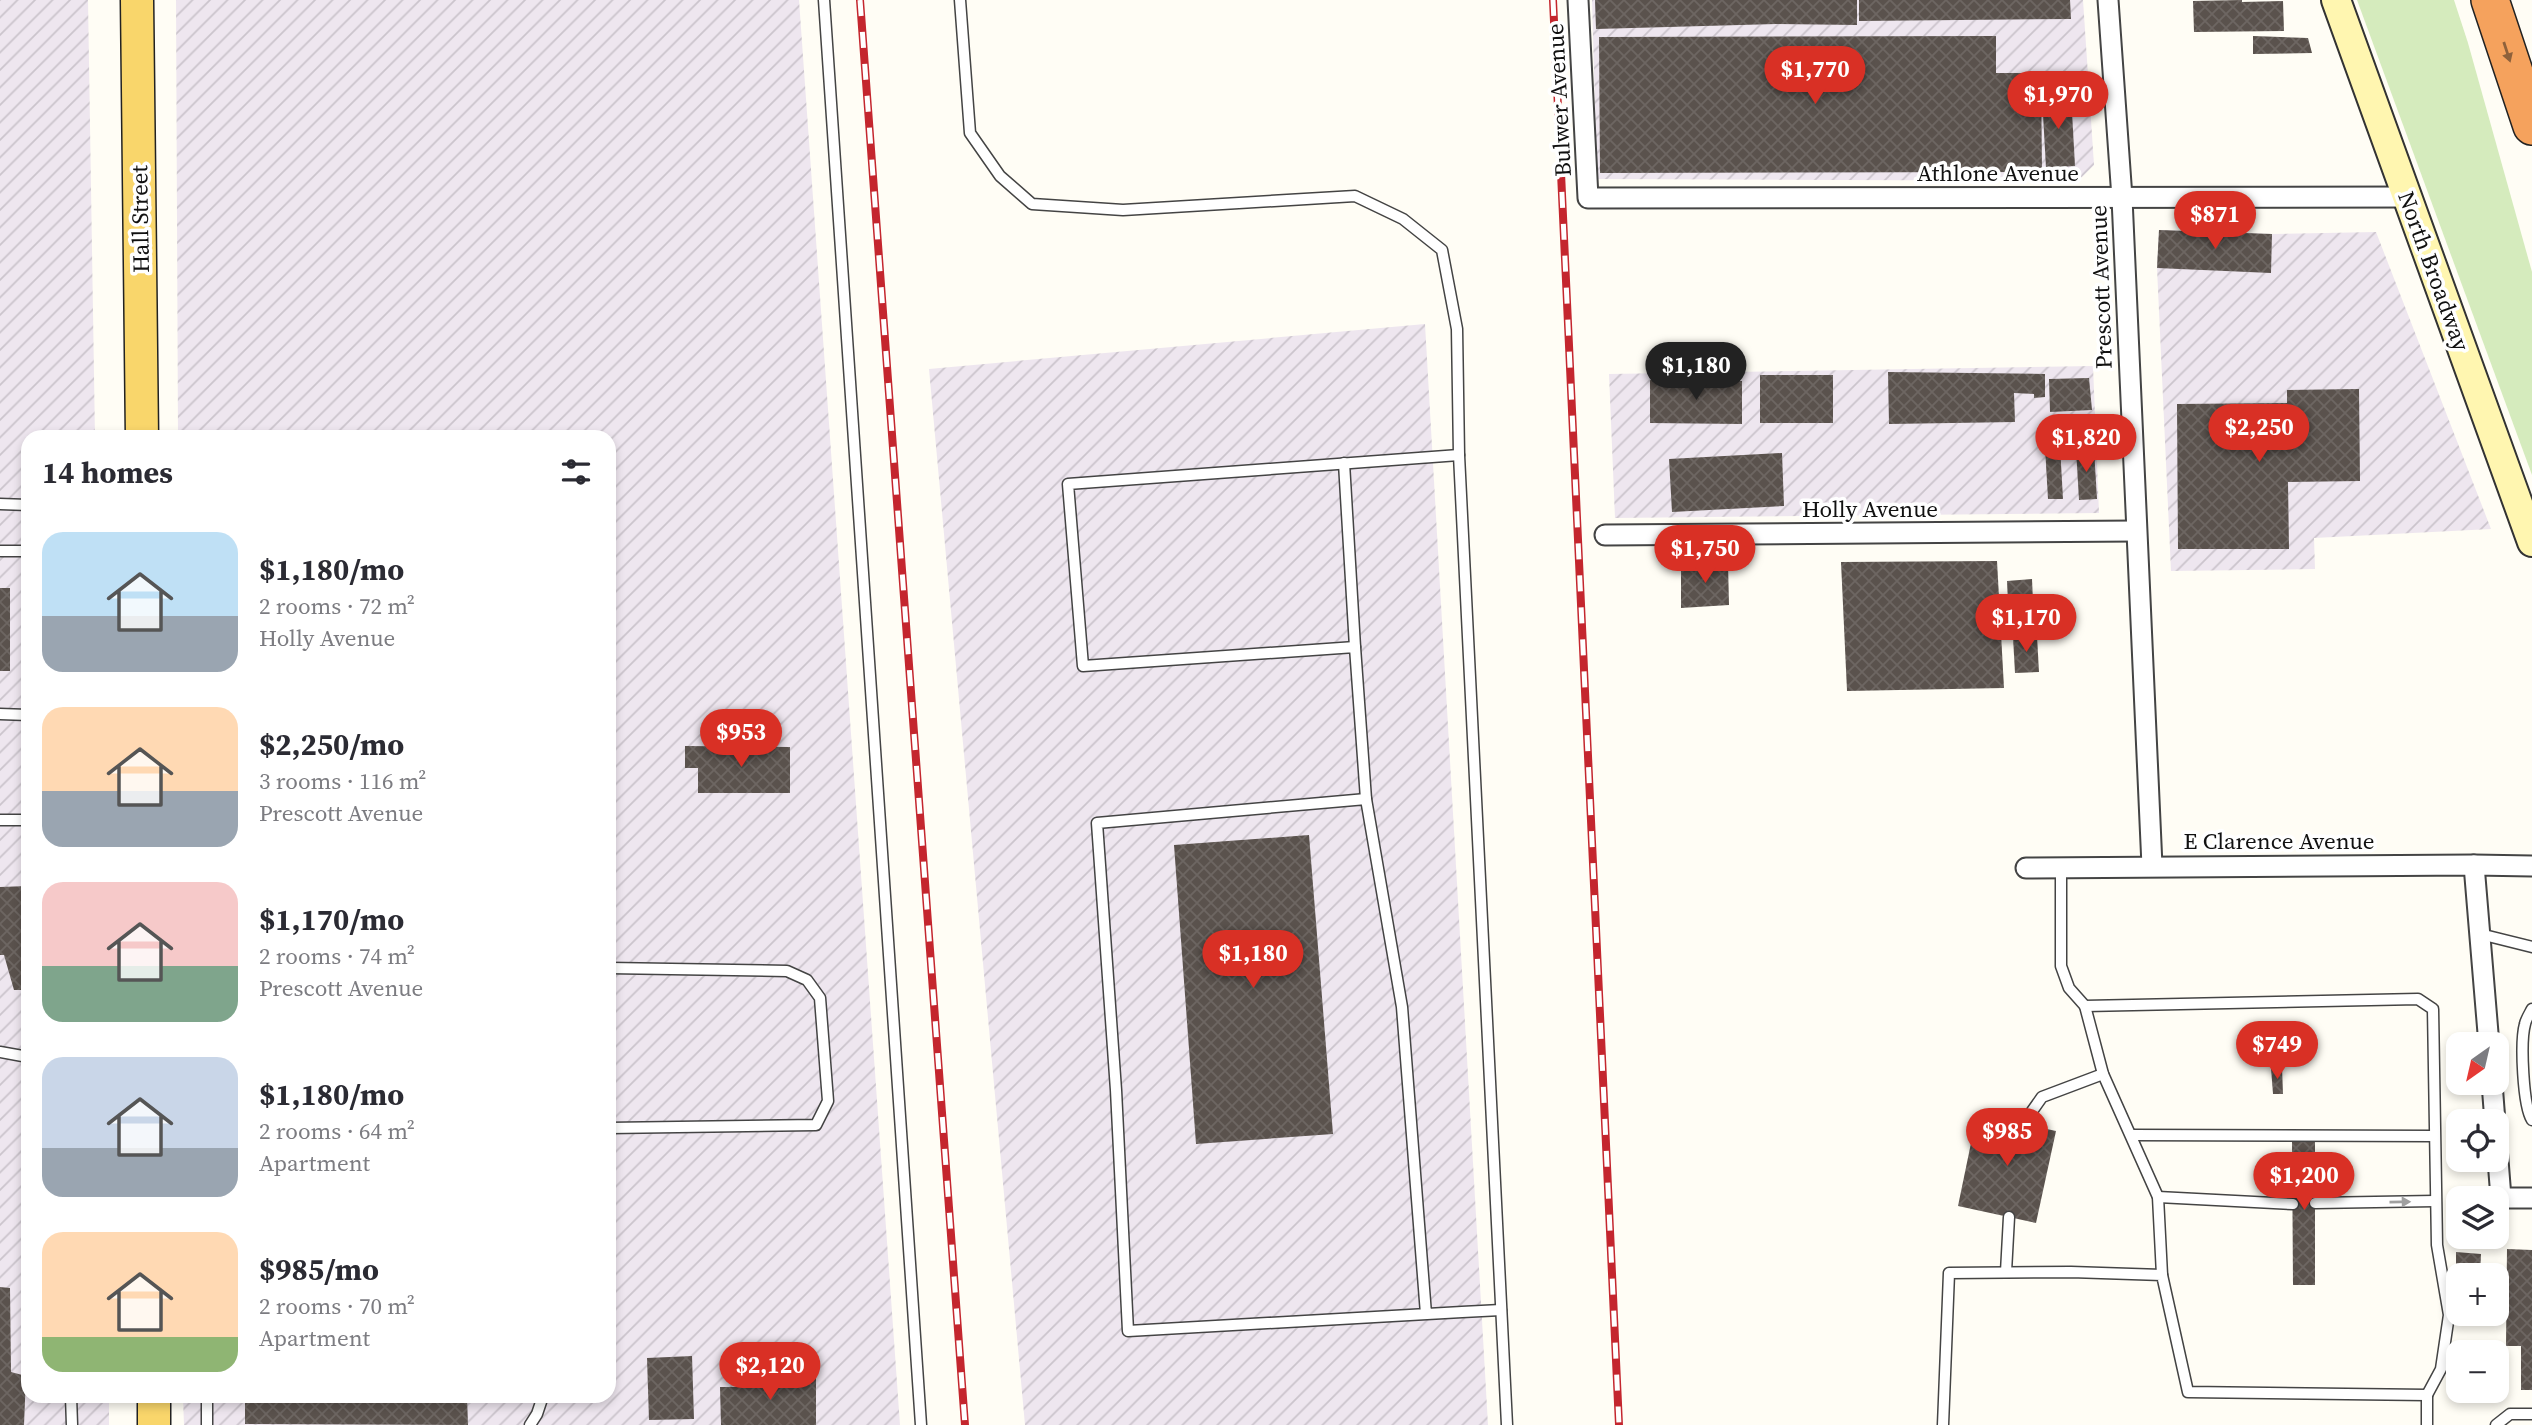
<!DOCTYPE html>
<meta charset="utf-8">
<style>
:root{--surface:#fff;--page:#f2f2f3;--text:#2b2b33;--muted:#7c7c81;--accent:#d93025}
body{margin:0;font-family:"Source Serif 4",serif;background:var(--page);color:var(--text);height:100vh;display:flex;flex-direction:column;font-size:26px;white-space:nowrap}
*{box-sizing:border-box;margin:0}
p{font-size:23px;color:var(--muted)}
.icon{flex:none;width:38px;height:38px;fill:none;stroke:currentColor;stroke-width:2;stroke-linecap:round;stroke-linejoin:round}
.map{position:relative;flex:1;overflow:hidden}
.side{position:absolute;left:21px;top:430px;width:595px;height:973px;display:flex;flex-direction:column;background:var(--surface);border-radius:21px;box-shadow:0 4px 10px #0003}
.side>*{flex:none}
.needle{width:46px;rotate:214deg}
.controls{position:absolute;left:2446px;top:1032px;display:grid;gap:14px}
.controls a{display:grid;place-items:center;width:63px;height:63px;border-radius:14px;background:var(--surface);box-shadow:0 4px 10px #0003;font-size:35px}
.price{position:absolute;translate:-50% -60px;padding:0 16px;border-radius:24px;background:var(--accent);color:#fff;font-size:23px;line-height:46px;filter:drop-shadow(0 2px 4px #0008)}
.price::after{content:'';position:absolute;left:50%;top:42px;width:21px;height:16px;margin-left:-10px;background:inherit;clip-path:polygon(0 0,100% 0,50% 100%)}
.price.active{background:#222;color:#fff}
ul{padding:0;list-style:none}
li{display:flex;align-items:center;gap:21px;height:175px;padding:0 21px}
li span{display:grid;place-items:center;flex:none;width:196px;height:140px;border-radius:21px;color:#555}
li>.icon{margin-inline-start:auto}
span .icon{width:84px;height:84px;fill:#fffc;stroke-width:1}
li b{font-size:30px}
h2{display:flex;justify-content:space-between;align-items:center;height:84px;padding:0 21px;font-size:30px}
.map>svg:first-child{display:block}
.industrial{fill:url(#industrial-furrows)}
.grass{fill:#d5ebbd}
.building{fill:url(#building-cross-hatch)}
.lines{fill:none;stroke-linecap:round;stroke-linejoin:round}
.service-casing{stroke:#444;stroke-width:13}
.minor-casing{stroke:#444;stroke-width:23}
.secondary-casing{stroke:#333;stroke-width:32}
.primary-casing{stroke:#222;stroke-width:35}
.motorway-casing{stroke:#222;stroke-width:40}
.service{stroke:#fff;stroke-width:10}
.minor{stroke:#fff;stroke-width:19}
.secondary{stroke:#fff6b0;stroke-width:28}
.primary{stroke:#f9d66b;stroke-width:32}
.motorway{stroke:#f5a25d;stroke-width:37}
.rail-casing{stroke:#c4262e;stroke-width:8}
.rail{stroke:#fff;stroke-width:5;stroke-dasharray:16;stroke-linecap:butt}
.oneway{fill:#8e613b}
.oneway2{fill:#a0a0a0}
.labels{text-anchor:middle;stroke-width:7;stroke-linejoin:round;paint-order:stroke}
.street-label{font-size:23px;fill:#111;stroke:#fff}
</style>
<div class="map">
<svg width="2532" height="1425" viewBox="0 0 2532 1425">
<defs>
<pattern id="industrial-furrows" width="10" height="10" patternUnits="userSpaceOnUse" patternTransform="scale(1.75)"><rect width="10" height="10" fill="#eee6ef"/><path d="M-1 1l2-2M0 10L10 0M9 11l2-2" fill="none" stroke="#cbc4cc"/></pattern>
<pattern id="building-cross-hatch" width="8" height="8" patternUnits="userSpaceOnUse" patternTransform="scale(1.75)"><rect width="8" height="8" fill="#5a524d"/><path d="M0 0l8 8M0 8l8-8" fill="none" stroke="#6d6662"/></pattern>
</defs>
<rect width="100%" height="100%" fill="#fffdf5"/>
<g class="industrial">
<polygon points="0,0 88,0 95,437 28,438 28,1396 109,1397 109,1425 0,1425"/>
<polygon points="176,0 799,0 900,1425 184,1425 183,1397 609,1396 609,438 178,437"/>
<polygon points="1592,0 2083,0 2094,165 2078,181 1597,179"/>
<polygon points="2159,230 2272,234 2376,232 2491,529 2314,538 2315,569 2171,571 2157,268"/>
<polygon points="1425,324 1488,1425 1025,1425 929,369"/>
<polygon points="2093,366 2099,513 1615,518 1609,374"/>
</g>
<polygon class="grass" points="2357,0 2454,0 2468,43 2532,272 2532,475"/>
<g class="building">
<polygon points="1595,0 1857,0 1857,25 1776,24 1596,29"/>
<polygon points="1859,0 2070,0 2071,19 1859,21"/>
<polygon points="2242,0 2242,2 2283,1 2284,31 2194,32 2193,1"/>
<polygon points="1996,36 1996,73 2041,73 2042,172 1600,173 1599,37"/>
<polygon points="2253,36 2308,38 2312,53 2253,54"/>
<polygon points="2071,94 2075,166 2046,168 2042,96"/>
<polygon points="2159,230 2272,234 2271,273 2157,268"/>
<polygon points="1888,372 2045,374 2045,397 2034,398 2034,394 2014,393 2015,422 1889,424"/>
<rect x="1760" y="375" width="73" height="48"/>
<polygon points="2089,378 2092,410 2050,412 2049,379"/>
<polygon points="1650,380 1742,381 1742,424 1650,423"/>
<polygon points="2359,389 2360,481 2288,482 2289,549 2178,549 2177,404 2287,403 2287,390"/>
<polygon points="2060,446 2063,499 2048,499 2045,447"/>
<polygon points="2076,449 2094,449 2097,499 2079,500"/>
<polygon points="1782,453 1784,506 1672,512 1669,459"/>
<polygon points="1997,561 2004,688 1847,691 1841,562"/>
<polygon points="1728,563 1729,605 1681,608 1681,564"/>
<polygon points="2032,579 2034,624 2009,625 2007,581"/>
<rect x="0" y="588" width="10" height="83"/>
<polygon points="2037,636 2039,672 2015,673 2013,637"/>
<polygon points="685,746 790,747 790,793 698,793 698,768 685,768"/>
<polygon points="1309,835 1333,1134 1196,1144 1174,845"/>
<polygon points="28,886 28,990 14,990 4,955 0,955 0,887"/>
<polygon points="2282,1067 2283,1094 2273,1094 2271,1068"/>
<polygon points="1977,1114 2056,1131 2036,1223 1958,1206"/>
<polygon points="2292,1140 2315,1141 2315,1285 2293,1285"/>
<polygon points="2507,1249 2532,1250 2532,1390 2521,1390 2521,1346 2506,1346"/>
<polygon points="2456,1252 2481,1254 2480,1276 2465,1275 2465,1265 2456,1264"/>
<polygon points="0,1287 10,1288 11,1372 26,1376 24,1425 0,1425"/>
<polygon points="692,1356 694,1419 649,1420 647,1358"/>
<polygon points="740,1377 816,1377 816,1425 721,1425 720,1387 740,1387"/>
<polygon points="245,1396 467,1396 468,1425 245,1424"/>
</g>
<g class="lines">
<defs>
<g id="service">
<polyline points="824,0 921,1425"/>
<polyline points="960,0 970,133 1000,176 1032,204 1123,210 1355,196 1403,219 1442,250 1457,329 1459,455 1507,1425"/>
<polyline points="1344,463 1355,647"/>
<polyline points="0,504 28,505"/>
<polyline points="0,551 28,551"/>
<polyline points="0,714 28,715"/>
<polyline points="1366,799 1355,647 1083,666 1068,484 1459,455"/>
<polyline points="0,820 28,820"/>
<polyline points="2480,934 2532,947"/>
<polyline points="609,968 787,971 807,980 820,998 828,1101 816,1125 609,1128"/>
<polyline points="2085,1006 2103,1074 2158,1197 2162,1275"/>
<path d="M2532,1009C2530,1013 2526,1019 2525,1024C2520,1042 2523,1106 2532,1120"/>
<polyline points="0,1052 28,1057"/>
<polyline points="2023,1124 2042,1097 2103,1074"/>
<polyline points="2132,1135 2434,1136"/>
<polyline points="2158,1197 2293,1204"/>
<polyline points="2315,1203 2435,1201"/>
<polyline points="2006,1272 2009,1217"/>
<polyline points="1426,1314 1402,1007 1366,799 1097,823 1116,1090 1128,1331 1462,1312 1501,1310"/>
<polyline points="2427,1395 2427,1425"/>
<polyline points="71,1396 72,1425"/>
<polyline points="207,1425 207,1396"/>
<polyline points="530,1425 537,1414 543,1396"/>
<polyline points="1943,1425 1949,1273 2071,1272 2162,1275 2188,1392 2427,1395 2441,1369 2449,1315 2437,1245 2433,1009 2418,999 2085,1006 2069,988 2061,966 2061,867"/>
<polyline points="2496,1425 2510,1414 2532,1414"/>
</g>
<g id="minor">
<polyline points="1578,0 1588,198 2408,197"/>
<polyline points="2108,0 2122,198 2152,866"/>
<polyline points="1605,535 2136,531"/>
<polyline points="2474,865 2489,1045"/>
<polyline points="2026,868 2474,865 2532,866"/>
<polyline points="2492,1083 2495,1122"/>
<polyline points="2497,1147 2501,1198 2532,1198"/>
</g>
<polyline id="secondary" points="2336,0 2532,542"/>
<g id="primary">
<polyline points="137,0 142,438"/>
<polyline points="154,1425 154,1396"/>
</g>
<polyline id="motorway" points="2490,0 2532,126"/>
</defs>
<use href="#service" class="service-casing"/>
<use href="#minor" class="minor-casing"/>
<use href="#secondary" class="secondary-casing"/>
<use href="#primary" class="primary-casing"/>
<use href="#motorway" class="motorway-casing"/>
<use href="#service" class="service"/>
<use href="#minor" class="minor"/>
<use href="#secondary" class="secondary"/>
<use href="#primary" class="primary"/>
<use href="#motorway" class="motorway"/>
<defs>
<g id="rail">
<polyline points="860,0 965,1425"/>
<polyline points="1553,0 1619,1425"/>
</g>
</defs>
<use href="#rail" class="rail-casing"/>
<use href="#rail" class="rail"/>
</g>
<defs><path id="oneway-solid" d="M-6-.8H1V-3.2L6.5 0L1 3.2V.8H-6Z" transform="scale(1.75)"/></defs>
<use class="oneway" href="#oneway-solid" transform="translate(2507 52) rotate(72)"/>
<use class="oneway2" href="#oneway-solid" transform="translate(2400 1202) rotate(-1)"/>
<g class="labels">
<g class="street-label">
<text transform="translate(1559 100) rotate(-93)" y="8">Bulwer Avenue</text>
<text x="1998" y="181">Athlone Avenue</text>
<text transform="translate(140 219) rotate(-91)" y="8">Hall Street</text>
<text transform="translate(2434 271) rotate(70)" y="8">North Broadway</text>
<text transform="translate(2101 287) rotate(-92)" y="8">Prescott Avenue</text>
<text x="1870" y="517">Holly Avenue</text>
<text x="2279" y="849">E Clarence Avenue</text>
</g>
</g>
</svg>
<div class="controls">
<a><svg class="needle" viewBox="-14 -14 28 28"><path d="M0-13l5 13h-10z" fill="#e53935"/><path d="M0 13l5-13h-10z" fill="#7c7c81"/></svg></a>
<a><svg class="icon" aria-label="locate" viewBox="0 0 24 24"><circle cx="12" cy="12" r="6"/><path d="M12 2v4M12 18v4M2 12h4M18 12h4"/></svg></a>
<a><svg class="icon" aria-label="layers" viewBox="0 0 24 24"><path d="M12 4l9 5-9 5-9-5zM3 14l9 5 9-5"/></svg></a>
<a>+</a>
<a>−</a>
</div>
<b class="price" style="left:1815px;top:106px">$1,770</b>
<b class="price" style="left:2058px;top:131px">$1,970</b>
<b class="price" style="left:2215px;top:251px">$871</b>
<b class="price active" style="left:1696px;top:402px">$1,180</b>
<b class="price" style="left:2259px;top:464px">$2,250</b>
<b class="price" style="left:2086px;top:474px">$1,820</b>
<b class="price" style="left:1705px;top:585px">$1,750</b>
<b class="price" style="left:2026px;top:654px">$1,170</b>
<b class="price" style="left:741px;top:769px">$953</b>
<b class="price" style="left:1253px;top:990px">$1,180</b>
<b class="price" style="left:2277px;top:1081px">$749</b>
<b class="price" style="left:2007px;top:1168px">$985</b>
<b class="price" style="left:2304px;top:1212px">$1,200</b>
<b class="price" style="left:770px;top:1402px">$2,120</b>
<section class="side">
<h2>14 homes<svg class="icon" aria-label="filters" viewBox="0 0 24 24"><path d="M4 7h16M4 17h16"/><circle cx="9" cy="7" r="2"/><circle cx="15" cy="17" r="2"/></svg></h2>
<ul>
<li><span style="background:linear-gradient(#bfe0f5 60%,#9aa5b1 0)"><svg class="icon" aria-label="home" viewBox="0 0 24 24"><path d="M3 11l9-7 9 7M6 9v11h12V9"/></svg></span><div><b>$1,180/mo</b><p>2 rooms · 72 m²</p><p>Holly Avenue</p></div></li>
<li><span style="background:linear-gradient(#ffd9b3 60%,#9aa5b1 0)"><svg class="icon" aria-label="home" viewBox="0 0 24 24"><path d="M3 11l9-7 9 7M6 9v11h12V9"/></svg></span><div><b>$2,250/mo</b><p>3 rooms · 116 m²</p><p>Prescott Avenue</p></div></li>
<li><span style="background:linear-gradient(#f6c9c9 60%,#7fa58c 0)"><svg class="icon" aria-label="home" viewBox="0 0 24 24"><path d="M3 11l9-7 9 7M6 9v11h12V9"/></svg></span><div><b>$1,170/mo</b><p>2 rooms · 74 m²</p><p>Prescott Avenue</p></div></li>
<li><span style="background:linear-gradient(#c9d6e8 65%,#9aa5b1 0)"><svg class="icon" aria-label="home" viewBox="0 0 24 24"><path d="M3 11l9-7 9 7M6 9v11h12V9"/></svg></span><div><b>$1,180/mo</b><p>2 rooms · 64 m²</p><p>Apartment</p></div></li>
<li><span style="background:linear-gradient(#ffd9b3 75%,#8fb573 0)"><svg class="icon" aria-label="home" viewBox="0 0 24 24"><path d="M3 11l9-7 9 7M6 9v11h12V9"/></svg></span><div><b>$985/mo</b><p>2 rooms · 70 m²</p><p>Apartment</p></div></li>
</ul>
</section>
</div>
